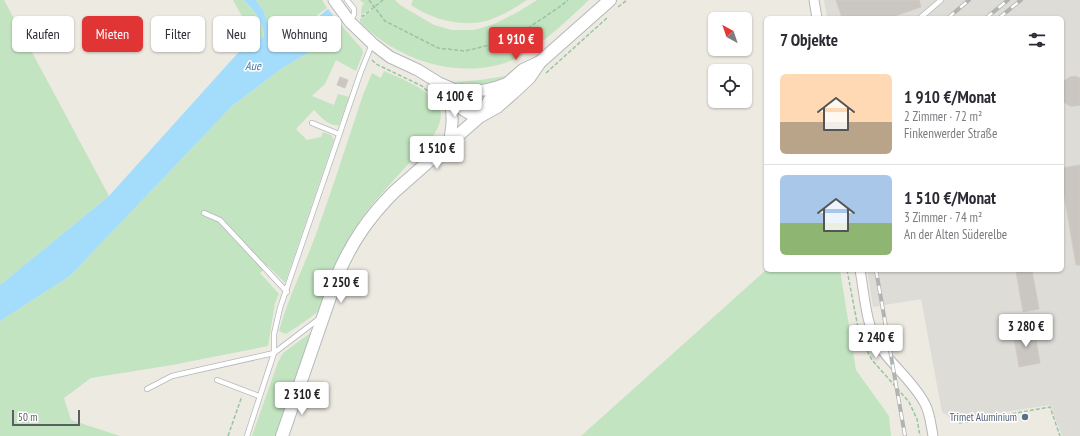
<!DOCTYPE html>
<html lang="de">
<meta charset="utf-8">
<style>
:root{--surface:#fff;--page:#f7f7f7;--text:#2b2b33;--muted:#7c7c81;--line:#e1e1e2;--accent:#e13434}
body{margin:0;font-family:"PT Sans Narrow",sans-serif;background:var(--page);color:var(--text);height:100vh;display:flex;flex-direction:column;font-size:15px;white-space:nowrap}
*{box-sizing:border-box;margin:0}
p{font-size:13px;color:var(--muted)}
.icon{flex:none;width:22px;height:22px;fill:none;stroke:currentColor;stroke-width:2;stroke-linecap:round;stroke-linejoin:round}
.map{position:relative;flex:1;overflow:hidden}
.sheet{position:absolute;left:764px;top:16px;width:300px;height:256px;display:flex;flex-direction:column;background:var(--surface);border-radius:6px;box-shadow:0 1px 3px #0004}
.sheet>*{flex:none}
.banner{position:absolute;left:12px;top:16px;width:380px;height:36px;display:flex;gap:8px}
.needle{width:26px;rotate:320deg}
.fabs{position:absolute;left:708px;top:12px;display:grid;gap:8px}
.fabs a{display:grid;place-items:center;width:44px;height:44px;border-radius:6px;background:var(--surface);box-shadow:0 1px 3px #0004;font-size:20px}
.scale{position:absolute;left:12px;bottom:10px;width:68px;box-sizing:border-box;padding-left:4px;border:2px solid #5b5f62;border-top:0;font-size:11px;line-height:14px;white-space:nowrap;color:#5b5f62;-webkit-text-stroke:3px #fff;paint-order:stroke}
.price{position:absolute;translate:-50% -34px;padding:0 9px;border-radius:4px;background:#fff;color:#222;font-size:13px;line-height:26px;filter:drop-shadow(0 1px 2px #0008)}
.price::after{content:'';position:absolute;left:50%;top:24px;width:12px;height:9px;margin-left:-6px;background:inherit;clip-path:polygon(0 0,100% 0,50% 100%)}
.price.active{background:var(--accent);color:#fff}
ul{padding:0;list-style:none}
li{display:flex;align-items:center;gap:12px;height:100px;padding:0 16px}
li+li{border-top:1px solid var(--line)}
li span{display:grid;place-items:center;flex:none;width:112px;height:80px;border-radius:6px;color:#555}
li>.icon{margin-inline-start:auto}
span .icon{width:48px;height:48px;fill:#fffc;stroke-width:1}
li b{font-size:17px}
h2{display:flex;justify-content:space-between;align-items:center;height:48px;padding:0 16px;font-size:17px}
.chip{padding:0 14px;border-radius:6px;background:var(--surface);box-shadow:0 1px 3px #0004;font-size:14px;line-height:36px}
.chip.active{background:var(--accent);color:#fff}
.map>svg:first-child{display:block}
.industrial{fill:#dedcd7}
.green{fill:#c2e4c0}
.water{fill:#a4dcfb}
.building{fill:#cac7c2;stroke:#d1cbc1}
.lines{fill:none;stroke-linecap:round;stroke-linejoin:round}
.service-casing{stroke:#b5b8bc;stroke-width:6}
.minor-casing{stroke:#b5b8bc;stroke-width:11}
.tertiary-casing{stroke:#b5b8bc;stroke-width:13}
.secondary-casing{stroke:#b4b8bc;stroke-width:14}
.path{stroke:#99c4a2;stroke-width:1.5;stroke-dasharray:4 2;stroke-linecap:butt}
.service{stroke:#fff;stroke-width:4.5}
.minor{stroke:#fff;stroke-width:9}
.tertiary{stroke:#fff;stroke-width:11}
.secondary{stroke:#fff;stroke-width:12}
.rail-casing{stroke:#b1b2b2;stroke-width:4}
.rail{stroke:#fff;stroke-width:2.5;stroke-dasharray:8;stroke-linecap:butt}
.service-dot{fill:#5c6f8a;stroke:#fff;stroke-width:1.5}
.labels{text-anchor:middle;stroke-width:3;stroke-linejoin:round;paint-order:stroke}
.service-label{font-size:11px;fill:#4e5e75;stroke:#fff;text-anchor:end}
.water-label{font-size:12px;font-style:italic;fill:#4078a3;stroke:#fff}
</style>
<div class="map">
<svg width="1080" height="436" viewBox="0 0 1080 436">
<rect width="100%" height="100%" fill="#edeae2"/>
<polygon class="industrial" points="824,0 1080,0 1080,436 1062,436 1050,405 954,420 942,412 921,299 873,307 867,270 1062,270 1062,18 827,18"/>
<g class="green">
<polygon points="0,0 4,0 109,196 0,285"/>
<path d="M233,0H244C255,12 262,21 264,37L255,40Z"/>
<polygon points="256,0 322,0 327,8 312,19 305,18 272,35 263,10"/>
<path d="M360,0H395L400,5L434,25L452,30H474L494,24L518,12L537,0H589C574,14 559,28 544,40C539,44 534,49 529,51C518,58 505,64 493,66C446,76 393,56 360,22V19L374,8L373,7L362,15L361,13L362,6L364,4Z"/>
<path d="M413,0H527C515,8 502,16 489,20C463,28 433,20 411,5Z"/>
<path d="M336,19L362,49L363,53L356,71L336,60L325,84L312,96L334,105L338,94L349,97L339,125C329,127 321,117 314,110L296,129L307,140L321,137L323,132L331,135L334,140L285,283L268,266L260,273L279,294L275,303L268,346L172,365L91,378L64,398L71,420L120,436H0V321L70,276L232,106L281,69L323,44C320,36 318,31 325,25L327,27Z"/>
<path d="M384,71C400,78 435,91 440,110C445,128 424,147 413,159C393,181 371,203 355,228C345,244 337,260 331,278C328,287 325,302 320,309C317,314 292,330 286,334L279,331C288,298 303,269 315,237C332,190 347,143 363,95L372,73L381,78Z"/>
<polygon points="506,76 492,85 467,86 455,82 480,80"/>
<polygon points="766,270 840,270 856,370 889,416 891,436 581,436"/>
<polygon points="313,331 276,436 252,436 278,362 283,353"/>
</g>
<path class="water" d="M244,0H256L263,10L272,35L305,18L312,19L317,18L328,9L335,18C324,27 317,29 323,44L281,69L232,106L70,276L0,321V285L109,196L237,54L255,40L264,37C263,21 255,12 244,0Z"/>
<g class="building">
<polygon points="836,0 919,0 921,7 889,18 842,18"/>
<polygon points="1075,76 1080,78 1080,105 1075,106 1070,106 1062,101 1062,82 1070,77"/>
<polygon points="340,77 348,80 345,88 337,85"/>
<polygon points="1080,165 1080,265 1076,265 1062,182 1062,168"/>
<polygon points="1025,270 1032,270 1039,309 1023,312 1016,272"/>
<polygon points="1034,328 1040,363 1019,367 1013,332"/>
</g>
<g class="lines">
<defs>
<g id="service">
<polyline points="347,0 354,9 354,14 350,22"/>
<polyline points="920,18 941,0"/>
<polyline points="312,123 339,134"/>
<polyline points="204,213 220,220 287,292"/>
<polyline points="217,380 259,396"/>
<polyline points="147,389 172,376 274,353 320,318"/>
<polyline points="247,436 274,353 274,334 280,308 360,74 372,44"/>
</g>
<g id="minor">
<polyline points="814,0 817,18"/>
<path d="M860,270C864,291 866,326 878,344C891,365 913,381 925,404C930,413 931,425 933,436"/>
</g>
<g id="tertiary">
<path d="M334,0L350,22L373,44L390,57L418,70L439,83L463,93L472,102L479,117C462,114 449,96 439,83"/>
<path d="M460,90C476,93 490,90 505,84"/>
<path d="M447,95C455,111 452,128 449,144"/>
</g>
<g id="secondary">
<polyline points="480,115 491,98 523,70 540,62"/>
<path d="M282,436L338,274C352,242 368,218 394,192L479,117L497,107L514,92L529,78L540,62L610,0"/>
</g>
</defs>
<use href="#service" class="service-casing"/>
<use href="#minor" class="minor-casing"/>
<use href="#tertiary" class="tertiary-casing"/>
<use href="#secondary" class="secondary-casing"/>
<g class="path">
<polyline points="369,0 385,21 438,48 465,51 494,44 528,28 558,8 568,0"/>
<polyline points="618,7 627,0"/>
<polyline points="361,16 363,16 383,0"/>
<polyline points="372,60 376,64 422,86 438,101"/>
<polyline points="546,73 608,17"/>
<polyline points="847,270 860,338 872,360 909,402 917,419 920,436"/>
<polyline points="959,423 1050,407 1060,436"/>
<polyline points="228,436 242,396"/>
</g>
<use href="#service" class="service"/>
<use href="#minor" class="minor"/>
<use href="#tertiary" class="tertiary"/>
<use href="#secondary" class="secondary"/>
<defs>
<g id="rail">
<polyline points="948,18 969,0"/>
<polyline points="986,18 1008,0"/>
<polyline points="999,18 1021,0"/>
<polyline points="876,270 905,436"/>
</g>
</defs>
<use href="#rail" class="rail-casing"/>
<use href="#rail" class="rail"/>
</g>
<circle class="service-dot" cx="1025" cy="417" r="4"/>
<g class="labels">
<g class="service-label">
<text x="1017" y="421">Trimet Aluminium</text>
</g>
<g class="water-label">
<text x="253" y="70">Aue</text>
</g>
</g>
</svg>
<div class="fabs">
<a><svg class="needle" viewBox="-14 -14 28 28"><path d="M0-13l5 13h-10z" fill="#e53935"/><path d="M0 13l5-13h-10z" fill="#7c7c81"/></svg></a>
<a><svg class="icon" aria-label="locate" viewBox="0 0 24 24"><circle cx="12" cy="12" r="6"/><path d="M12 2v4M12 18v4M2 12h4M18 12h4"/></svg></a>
</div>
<div class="scale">50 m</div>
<b class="price active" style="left:516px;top:61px">1 910 €</b>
<b class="price" style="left:455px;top:118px">4 100 €</b>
<b class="price" style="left:437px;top:170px">1 510 €</b>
<b class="price" style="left:341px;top:304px">2 250 €</b>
<b class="price" style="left:1026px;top:348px">3 280 €</b>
<b class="price" style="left:876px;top:359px">2 240 €</b>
<b class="price" style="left:302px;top:416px">2 310 €</b>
<div class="banner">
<a class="chip">Kaufen</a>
<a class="chip active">Mieten</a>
<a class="chip">Filter</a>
<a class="chip">Neu</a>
<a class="chip">Wohnung</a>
</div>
<section class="sheet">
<h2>7 Objekte<svg class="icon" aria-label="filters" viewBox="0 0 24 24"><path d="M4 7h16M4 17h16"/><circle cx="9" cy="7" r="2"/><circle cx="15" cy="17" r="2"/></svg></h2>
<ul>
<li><span style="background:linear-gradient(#ffd9b3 60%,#b9a48a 0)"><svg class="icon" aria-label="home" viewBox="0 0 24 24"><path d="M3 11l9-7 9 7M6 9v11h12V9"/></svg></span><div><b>1 910 €/Monat</b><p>2 Zimmer · 72 m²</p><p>Finkenwerder Straße</p></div></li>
<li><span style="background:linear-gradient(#a9c7e8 60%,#8fb573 0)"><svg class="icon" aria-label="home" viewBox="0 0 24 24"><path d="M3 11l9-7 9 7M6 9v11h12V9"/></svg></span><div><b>1 510 €/Monat</b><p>3 Zimmer · 74 m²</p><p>An der Alten Süderelbe</p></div></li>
</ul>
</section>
</div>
